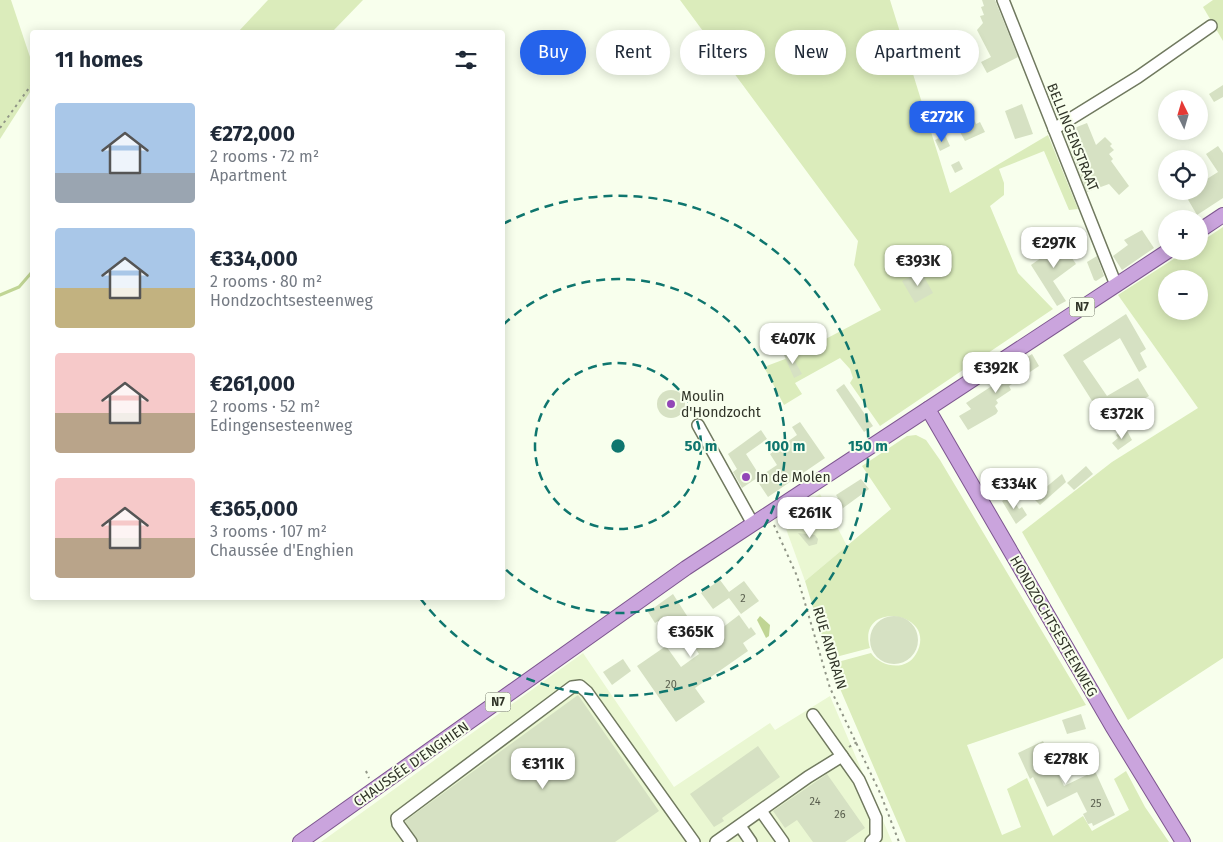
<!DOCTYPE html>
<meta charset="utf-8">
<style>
:root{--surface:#fff;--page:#f6f6f7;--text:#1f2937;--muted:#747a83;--accent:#2563eb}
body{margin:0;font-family:"Fira Sans",sans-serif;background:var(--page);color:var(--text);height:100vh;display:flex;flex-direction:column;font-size:19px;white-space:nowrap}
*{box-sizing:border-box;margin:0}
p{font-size:16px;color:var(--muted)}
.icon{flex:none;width:28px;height:28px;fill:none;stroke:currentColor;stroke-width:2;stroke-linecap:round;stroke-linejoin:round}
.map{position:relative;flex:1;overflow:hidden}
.panel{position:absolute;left:30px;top:30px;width:475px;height:570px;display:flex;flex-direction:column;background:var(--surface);border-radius:5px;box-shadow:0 2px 12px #0003}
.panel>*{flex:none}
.top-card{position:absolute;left:520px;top:30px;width:475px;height:45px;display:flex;gap:10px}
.needle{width:32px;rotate:355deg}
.tools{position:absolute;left:1158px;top:90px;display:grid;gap:10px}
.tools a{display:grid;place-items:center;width:50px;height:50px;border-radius:50%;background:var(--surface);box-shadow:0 2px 12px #0003;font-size:25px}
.price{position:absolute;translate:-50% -42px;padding:0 11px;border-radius:10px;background:#fff;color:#222;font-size:16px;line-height:32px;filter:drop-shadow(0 1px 2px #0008)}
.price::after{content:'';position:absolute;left:50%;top:30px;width:15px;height:11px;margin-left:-8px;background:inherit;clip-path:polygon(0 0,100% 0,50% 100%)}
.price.active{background:var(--accent);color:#fff}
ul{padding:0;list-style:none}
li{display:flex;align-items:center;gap:15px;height:125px;padding:0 25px}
li span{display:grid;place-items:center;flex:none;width:140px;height:100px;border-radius:5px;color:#555}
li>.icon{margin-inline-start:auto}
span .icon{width:60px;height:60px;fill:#fffc;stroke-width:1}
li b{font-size:21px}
h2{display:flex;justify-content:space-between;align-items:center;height:60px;padding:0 25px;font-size:21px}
.tag{padding:0 18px;border-radius:22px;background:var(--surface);box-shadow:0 2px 12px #0003;font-size:18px;line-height:45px}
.tag.active{background:var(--accent);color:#fff}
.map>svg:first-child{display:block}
.built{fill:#eaf7d2}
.green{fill:#dbecbb;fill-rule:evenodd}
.water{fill:#c0d594}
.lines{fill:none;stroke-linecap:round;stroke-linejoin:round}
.stream{stroke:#c0d594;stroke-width:3}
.building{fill:#d6e1c3}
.minor-casing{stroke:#70795f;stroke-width:14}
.major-casing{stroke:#7d568f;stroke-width:16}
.path{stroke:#909586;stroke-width:2;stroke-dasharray:2.5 4;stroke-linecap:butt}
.minor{stroke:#fff;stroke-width:11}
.major{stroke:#caa4dd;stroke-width:14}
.ring{fill:none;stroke:#0f766e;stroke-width:2.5;stroke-dasharray:9 6}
.poi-dot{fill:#9246b7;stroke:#f8ffed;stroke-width:2}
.labels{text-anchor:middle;stroke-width:4;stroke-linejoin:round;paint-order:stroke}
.number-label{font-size:11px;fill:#5a5f4f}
.shield{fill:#f8ffed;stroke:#6c7163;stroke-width:1}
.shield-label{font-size:12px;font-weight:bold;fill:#303428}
.street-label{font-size:14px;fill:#303428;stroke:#f8ffed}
.poi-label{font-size:14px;fill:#303428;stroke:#f8ffed;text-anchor:start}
.centre{fill:#0f766e;stroke:#f8ffed;stroke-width:2.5}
.ring-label{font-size:15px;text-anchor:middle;font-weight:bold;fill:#0f766e;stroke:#f8ffed;stroke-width:4;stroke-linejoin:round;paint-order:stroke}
</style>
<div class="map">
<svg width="1223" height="842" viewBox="0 0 1223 842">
<rect width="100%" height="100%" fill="#f8ffed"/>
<g class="built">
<polygon points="820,494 847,546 805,581 785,526 785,516"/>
<polygon points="583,653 674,787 770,723 775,730 830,696 892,842 321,842"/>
</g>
<g class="green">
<polygon points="0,0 11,0 32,63 32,89 0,139"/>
<polygon points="268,0 363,0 332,32 238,32"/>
<polygon points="680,0 890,0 950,193 1048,135 1078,209 1069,210 1044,151 999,169 1004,183 1004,195 990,206 1018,273 1053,309 880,426 850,383 853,378 850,369 840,358 795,383 802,394 784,405 764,367 793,356 881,310 854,265 858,241"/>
<polygon points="1213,0 1223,0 1223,41 1203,7"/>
<path d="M1223,227V658L1128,720L1022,532L1112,462L1198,408L1118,295L1186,251H1199V243ZM1166,279H1199V311H1166Z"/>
<path d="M916,435L926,440L940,460L1086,705L967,745L1002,835L1021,827L1007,789L1027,778L1053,836L1083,816L1092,831L1129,810L1114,779L1126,771L1145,807L1169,842H906L832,670L834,663L871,653C881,667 906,672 916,654C940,611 855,599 870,648L832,658L827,653L805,581L891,509L862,466L907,436Z"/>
</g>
<polygon class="water" points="760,616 770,625 769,636 766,638 757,620"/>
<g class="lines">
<polyline class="stream" points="0,295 19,287 32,272"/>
</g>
<g class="building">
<polygon points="982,0 995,0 1018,57 987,73 981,62 991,57 977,30 983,23 980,16 984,15 981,7 984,6"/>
<polygon points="1223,85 1223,97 1214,102 1209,94"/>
<polygon points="1022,104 1033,134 1015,139 1005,111"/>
<polygon points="974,119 976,124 980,122 985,132 965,141 960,132 967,128 965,124"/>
<polygon points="1087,123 1096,145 1105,137 1112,144 1110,146 1114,150 1109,154 1113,159 1111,161 1129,186 1119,195 1109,184 1087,192 1064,132"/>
<polygon points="945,135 950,146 940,151 935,140"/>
<polygon points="1218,146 1223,153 1223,198 1197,215 1183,191 1199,191 1199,184 1218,172 1206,154"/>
<polygon points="959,161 963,169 955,173 951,165"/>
<polygon points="1142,230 1154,248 1122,270 1113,256 1128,245 1124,240"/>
<polygon points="1059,239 1076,264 1053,281 1066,301 1057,306 1031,265 1051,251 1048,247"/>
<polygon points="1097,256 1104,276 1096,281 1094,280 1087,262"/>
<polygon points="921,271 933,293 915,303 902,281"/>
<polygon points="1126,314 1146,349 1140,353 1147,367 1139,372 1120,338 1083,361 1107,396 1138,378 1149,396 1113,417 1103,399 1094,404 1063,355"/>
<polygon points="790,352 802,374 794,378 784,355"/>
<polygon points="1032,354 1039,366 1009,386 1011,390 996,400 998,403 995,406 998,411 996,414 968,430 959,416 971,409 966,403 1004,378 1001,374"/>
<polygon points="844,384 873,426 864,432 836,390"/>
<circle cx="671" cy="404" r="14"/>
<polygon points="800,422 825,458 768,497 756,479 777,465 770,454 797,435 792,427"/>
<polygon points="1126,429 1132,440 1118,450 1112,443 1118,438 1116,435"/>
<polygon points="761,430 767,439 746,454 760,476 742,488 733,472 737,469 728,454"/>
<polygon points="1086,466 1093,474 1074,490 1067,483"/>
<polygon points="1062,474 1066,482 1040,505 1033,498"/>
<polygon points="861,479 869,489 839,511 833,502 838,498 836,495"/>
<polygon points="1011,496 1019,509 1022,507 1027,515 1016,524 1002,501"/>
<polygon points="798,533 815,535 818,539 817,544 809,546"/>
<polygon points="720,580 729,592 744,581 759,601 741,614 729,598 713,609 701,593"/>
<polygon points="673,594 689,619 692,617 709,638 739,615 749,629 751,627 756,634 743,643 748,651 695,688 705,702 676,722 637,666 666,646 681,667 699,654 678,622 665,630 658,621 655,623 648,612"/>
<circle cx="894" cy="640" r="24"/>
<polygon points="623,659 631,671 612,685 603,672"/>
<polygon points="578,695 659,811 615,842 418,842 405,821"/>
<polygon points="1081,714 1086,729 1067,734 1062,720"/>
<polygon points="1043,741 1064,786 1095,771 1115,815 1093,826 1092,823 1088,824 1083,814 1087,812 1077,792 1047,807 1033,777 1030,779 1018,753"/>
<polygon points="758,746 780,777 722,818 724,821 714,827 690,794"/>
<polygon points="827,774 865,828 845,842 813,842 797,820 785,828 773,811"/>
</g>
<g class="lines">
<defs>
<g id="minor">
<polyline points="1003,0 1116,285"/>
<polyline points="1054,129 1138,77 1211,26"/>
<polyline points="698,425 753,524"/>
<polyline points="813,715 859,780 876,818 876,837 871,842"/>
<polyline points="761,811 783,842"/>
<polyline points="740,826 751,842"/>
<polyline points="411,842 398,824 397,818 572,687 580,686 587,692 694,842"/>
<polyline points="716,842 808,777 842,756"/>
</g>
<g id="major">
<polyline points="1199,231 1223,215"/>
<polyline points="928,409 1112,726 1183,842"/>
<polyline points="300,842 686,568 1168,251"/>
</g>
</defs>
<use href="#minor" class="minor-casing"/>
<use href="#major" class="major-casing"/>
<g class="path">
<polyline points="0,128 32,84"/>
<polyline points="774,525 797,576 830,688 881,795 899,842"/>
<polyline points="849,747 857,742"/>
<polyline points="366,771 369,778"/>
</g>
<use href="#minor" class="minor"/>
<use href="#major" class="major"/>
</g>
<g class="ring">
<circle cx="618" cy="446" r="83"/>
<path d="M503 325A167 167 0 1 1 503 567"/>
<path d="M503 224A250 250 0 1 1 420 598"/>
</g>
<g class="poi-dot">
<circle cx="671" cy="404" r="5"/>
<circle cx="746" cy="477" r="5"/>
</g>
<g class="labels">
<g class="number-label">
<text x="743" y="602">2</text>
<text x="671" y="688">20</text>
<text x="815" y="805">24</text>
<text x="1096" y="807">25</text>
<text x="840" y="818">26</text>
</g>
<g class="shield">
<rect x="1069.5" y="297.5" width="25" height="19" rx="4"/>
<rect x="485.5" y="692.5" width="25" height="19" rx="4"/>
</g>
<g class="shield-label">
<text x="1082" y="311">N7</text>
<text x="498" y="706">N7</text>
</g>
<g class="street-label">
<text transform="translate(1073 137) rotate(68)" y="5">BELLINGENSTRAAT</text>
<text transform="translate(1054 626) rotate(60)" y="5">HONDZOCHTSESTEENWEG</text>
<text transform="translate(830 648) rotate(73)" y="5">RUE ANDRAIN</text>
<text transform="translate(411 764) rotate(-35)" y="5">CHAUSSÉE D'ENGHIEN</text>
</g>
<g class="poi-label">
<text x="681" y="401">Moulin<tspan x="681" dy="16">d'Hondzocht</tspan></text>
<text x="756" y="482">In de Molen</text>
</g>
</g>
<circle cx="618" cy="446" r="8" class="centre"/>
<g class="ring-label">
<text x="701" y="451">50 m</text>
<text x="785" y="451">100 m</text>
<text x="868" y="451">150 m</text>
</g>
</svg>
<div class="tools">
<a><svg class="needle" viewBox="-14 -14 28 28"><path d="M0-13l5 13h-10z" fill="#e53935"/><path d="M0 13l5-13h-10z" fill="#747a83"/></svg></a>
<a><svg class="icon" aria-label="locate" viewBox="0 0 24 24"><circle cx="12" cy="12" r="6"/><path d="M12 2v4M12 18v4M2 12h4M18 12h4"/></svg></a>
<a>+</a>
<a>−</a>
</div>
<b class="price active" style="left:942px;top:143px">€272K</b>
<b class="price" style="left:1054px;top:269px">€297K</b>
<b class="price" style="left:918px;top:287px">€393K</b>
<b class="price" style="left:793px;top:365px">€407K</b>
<b class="price" style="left:996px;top:394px">€392K</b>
<b class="price" style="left:1122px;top:440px">€372K</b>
<b class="price" style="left:1014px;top:510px">€334K</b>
<b class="price" style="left:810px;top:539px">€261K</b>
<b class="price" style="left:691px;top:658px">€365K</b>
<b class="price" style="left:1066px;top:785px">€278K</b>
<b class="price" style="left:543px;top:790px">€311K</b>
<div class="top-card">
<a class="tag active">Buy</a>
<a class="tag">Rent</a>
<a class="tag">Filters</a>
<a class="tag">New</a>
<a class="tag">Apartment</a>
</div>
<section class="panel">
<h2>11 homes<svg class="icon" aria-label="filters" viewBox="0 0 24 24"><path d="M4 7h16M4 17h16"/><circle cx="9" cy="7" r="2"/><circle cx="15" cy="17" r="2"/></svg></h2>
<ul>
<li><span style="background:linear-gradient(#a9c7e8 70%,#9aa5b1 0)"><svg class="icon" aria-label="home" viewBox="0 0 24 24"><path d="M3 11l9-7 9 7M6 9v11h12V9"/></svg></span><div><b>€272,000</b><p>2 rooms · 72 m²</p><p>Apartment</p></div></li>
<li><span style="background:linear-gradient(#a9c7e8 60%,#c2b280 0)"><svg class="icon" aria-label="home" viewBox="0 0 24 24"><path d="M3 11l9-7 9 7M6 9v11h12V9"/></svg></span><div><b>€334,000</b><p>2 rooms · 80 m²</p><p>Hondzochtsesteenweg</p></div></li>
<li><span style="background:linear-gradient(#f6c9c9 60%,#b9a48a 0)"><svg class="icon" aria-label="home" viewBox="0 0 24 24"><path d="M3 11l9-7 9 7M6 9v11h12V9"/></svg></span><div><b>€261,000</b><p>2 rooms · 52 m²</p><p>Edingensesteenweg</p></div></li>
<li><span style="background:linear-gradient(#f6c9c9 60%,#b9a48a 0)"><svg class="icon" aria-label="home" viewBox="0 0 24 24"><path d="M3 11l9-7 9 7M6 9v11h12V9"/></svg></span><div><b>€365,000</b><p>3 rooms · 107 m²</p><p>Chaussée d'Enghien</p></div></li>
</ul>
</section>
</div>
